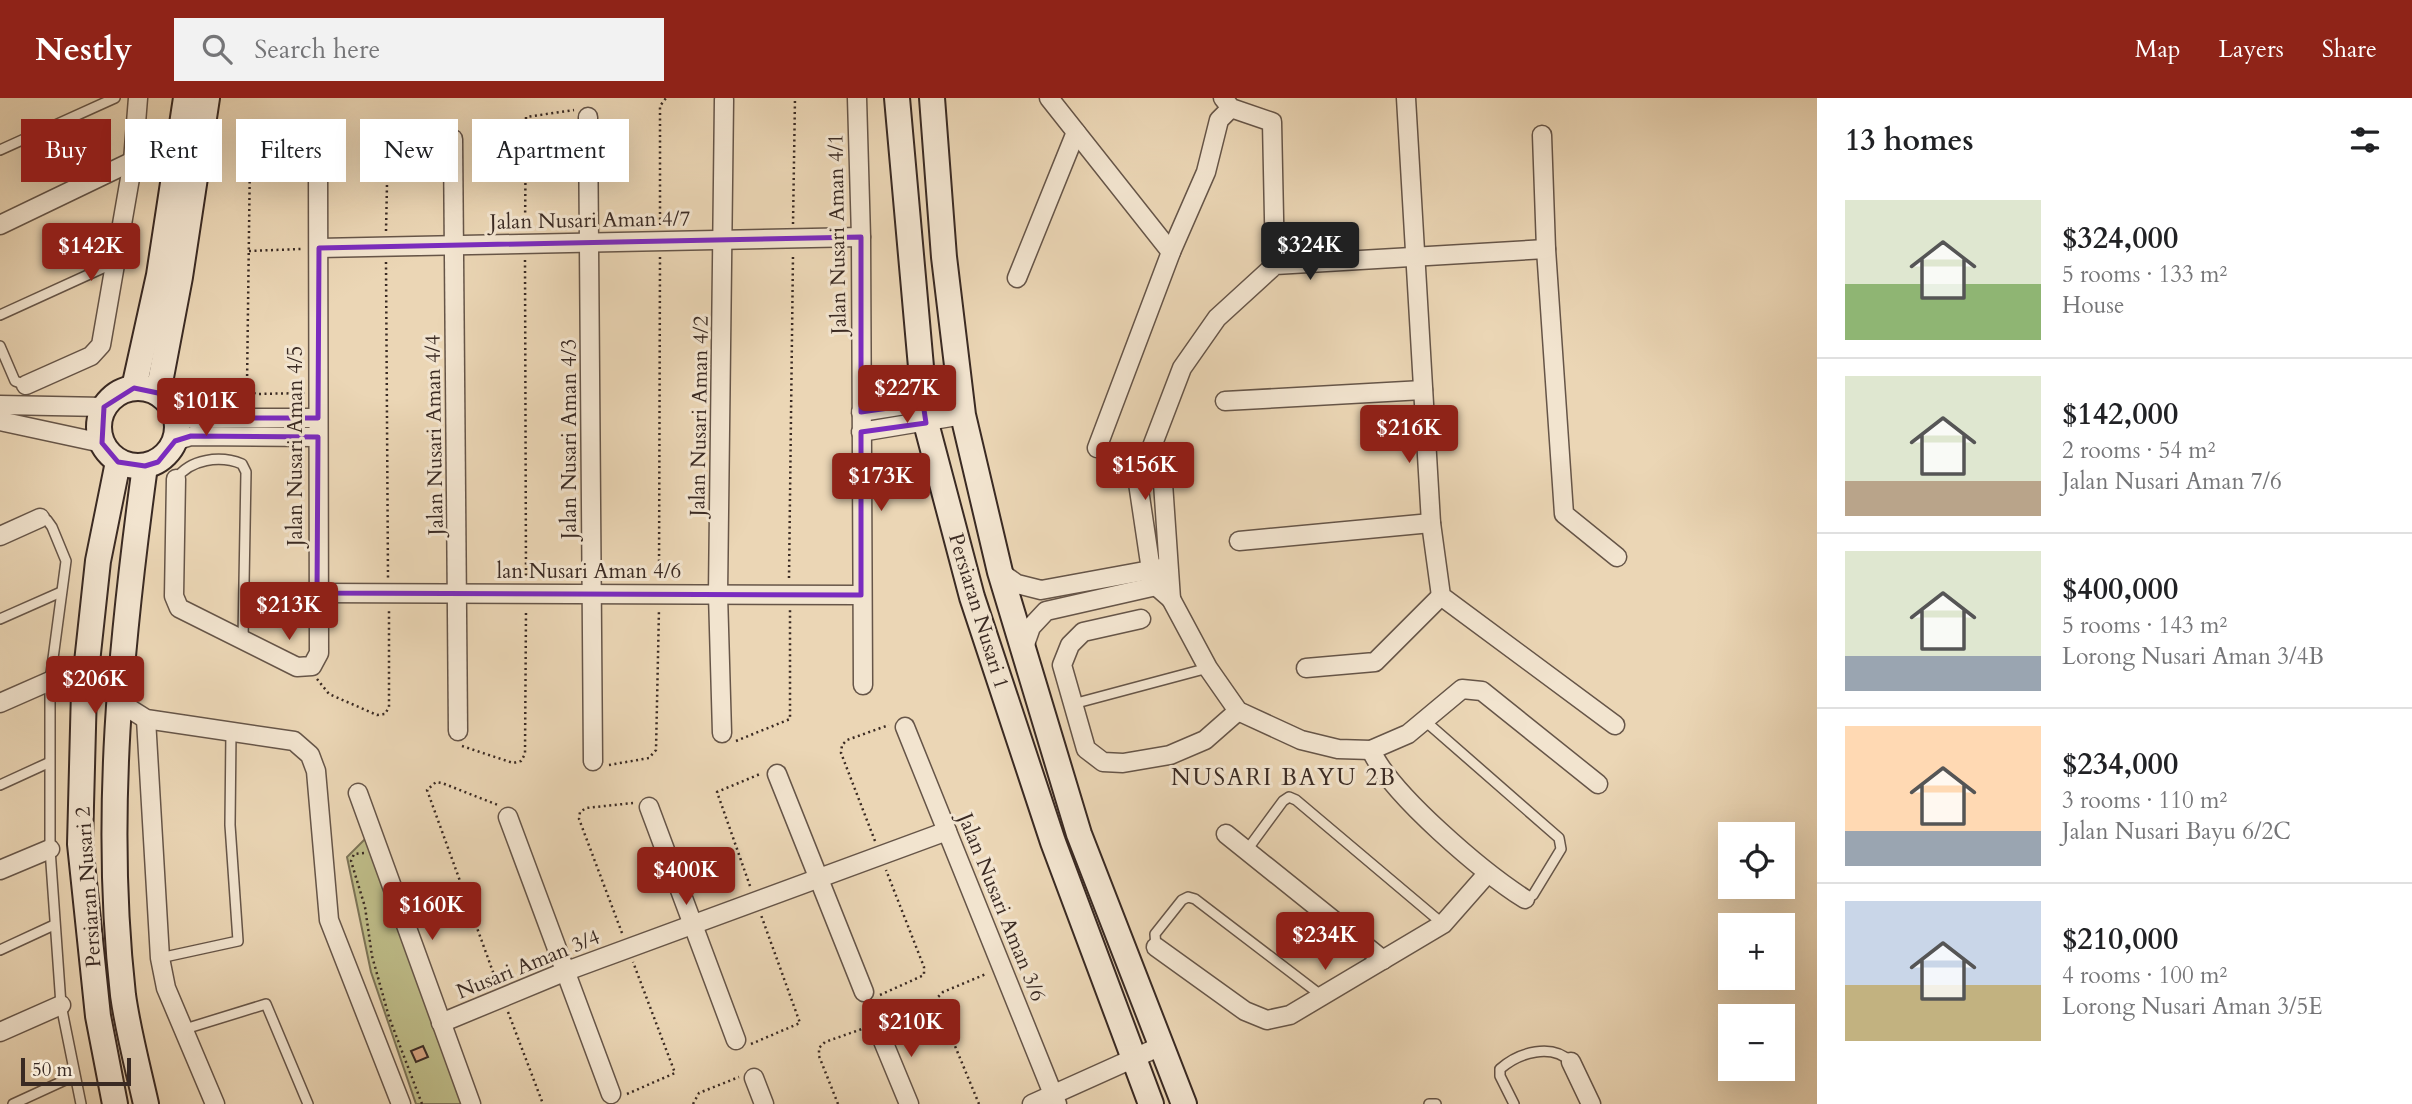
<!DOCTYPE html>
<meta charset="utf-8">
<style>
:root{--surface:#fff;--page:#f2f2f2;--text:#202124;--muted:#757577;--line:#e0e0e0;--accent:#8f2418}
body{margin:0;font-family:Cardo,serif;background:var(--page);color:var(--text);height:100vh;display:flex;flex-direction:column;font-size:26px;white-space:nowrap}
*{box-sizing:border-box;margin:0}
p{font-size:23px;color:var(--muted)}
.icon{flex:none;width:38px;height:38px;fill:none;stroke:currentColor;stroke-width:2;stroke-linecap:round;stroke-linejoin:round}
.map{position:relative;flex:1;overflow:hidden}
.panel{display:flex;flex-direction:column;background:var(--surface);width:595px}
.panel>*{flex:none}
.top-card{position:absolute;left:21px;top:21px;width:665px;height:63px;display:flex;gap:14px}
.tools{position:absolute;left:1718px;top:724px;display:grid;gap:14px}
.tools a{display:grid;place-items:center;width:77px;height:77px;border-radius:0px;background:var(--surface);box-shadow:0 7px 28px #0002;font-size:35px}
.scale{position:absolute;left:21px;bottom:18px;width:110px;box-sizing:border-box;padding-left:7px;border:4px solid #3a2a23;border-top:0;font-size:19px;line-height:24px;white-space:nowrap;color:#3a2a23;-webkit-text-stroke:5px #f2e4cf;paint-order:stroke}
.price{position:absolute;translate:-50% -60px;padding:0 16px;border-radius:7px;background:var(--accent);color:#fff;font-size:23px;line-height:46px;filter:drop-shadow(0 2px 4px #0008)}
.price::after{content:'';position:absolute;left:50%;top:42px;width:21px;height:16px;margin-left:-10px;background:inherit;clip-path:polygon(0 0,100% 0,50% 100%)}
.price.on{background:#222;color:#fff}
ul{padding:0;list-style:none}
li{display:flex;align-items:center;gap:21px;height:175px;padding:0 28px}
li+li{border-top:2px solid var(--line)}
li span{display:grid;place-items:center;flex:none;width:196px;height:140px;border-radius:0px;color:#555}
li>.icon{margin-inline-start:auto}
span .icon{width:84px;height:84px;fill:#fffc;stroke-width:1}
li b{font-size:30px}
h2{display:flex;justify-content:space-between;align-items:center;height:84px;padding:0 28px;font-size:30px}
.chip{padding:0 24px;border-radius:0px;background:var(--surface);box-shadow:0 7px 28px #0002;font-size:24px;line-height:63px}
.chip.on{background:var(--accent);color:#fff}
header{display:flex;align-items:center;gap:42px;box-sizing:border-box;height:98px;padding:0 35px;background:var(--accent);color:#fff}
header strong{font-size:33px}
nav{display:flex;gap:38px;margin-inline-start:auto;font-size:24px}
.search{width:490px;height:63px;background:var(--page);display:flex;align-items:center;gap:18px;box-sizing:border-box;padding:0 24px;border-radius:0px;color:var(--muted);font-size:26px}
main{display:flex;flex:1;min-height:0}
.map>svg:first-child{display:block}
.green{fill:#bebc88;stroke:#7c7356;stroke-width:2}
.building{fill:#d9a683;stroke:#3a2a23;stroke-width:2}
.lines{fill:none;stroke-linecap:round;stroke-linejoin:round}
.lane-casing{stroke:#665548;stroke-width:12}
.street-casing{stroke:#665548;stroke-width:21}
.secondary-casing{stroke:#3a2a23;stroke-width:28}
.path{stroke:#3a2a23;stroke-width:2.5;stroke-dasharray:2 3.5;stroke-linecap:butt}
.lane{stroke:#f2e4cf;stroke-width:9}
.street{stroke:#f2e4cf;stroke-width:18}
.secondary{stroke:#f2e4cf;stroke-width:24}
.marked{fill:none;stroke:#7b2cbf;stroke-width:5;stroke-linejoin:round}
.labels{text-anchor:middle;stroke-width:6;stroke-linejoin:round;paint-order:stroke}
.street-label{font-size:21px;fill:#3a2a23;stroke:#f2e4cf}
.neighbourhood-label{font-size:23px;letter-spacing:2px;fill:#3a2a23;stroke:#f2e4cf}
</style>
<header>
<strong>Nestly</strong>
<div class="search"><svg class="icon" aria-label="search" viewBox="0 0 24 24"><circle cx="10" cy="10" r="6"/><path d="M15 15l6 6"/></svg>Search here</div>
<nav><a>Map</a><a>Layers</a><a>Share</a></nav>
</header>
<main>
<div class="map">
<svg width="1817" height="1006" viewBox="0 0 1817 1006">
<rect width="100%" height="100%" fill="#ebd6b5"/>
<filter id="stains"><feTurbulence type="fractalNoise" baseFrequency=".00286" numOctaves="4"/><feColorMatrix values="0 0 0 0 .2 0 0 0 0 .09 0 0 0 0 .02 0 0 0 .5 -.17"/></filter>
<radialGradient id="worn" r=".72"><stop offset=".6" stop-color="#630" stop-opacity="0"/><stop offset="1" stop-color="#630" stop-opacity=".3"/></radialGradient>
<polygon class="green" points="365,741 375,757 464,1006 416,1006 371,874 347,759"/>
<polygon class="building" points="423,948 428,959 416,964 411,953"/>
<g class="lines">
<defs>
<g id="lane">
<polyline points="0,52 115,0"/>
<polyline points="0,217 114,165"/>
<polyline points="0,248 15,283 26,287"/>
<path d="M176,381C190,361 220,357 242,366L246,374L243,541"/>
<polyline points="40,420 47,422 52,429 66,463 50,583 50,751 61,907 81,1006"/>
<polyline points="0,521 61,494"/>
<polyline points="1073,606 1208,570"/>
<polyline points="1424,622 1559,740 1561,751 1533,797 1525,801"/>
<polyline points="0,687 48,665"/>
<polyline points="1247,752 1283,703 1289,699 1296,702 1443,826"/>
<polyline points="1156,849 1155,836 1182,802 1188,799 1195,801 1322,898"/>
<polyline points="0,852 54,827"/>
<polyline points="160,860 238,843 230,727 231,634"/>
<polyline points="185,931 266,906 308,1006"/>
<polyline points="13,1006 74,978"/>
<polyline points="1429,1006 1436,1006"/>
<path d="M1514,1006L1500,978V971C1519,954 1552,945 1571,964"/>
</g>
<g id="street">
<polyline points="857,0 861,139 863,587"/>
<polyline points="1049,0 1171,154"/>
<polyline points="1223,0 1231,10 1272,24 1275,167"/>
<polyline points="1406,0 1431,425 1441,498 1615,627"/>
<polyline points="588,19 593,663"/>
<polyline points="1542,37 1546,151 1564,416 1617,459"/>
<polyline points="453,41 458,633"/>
<polyline points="0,127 133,63"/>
<polyline points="319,150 861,139"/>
<polyline points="1017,180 1076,34"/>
<polyline points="26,287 91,258 101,247 133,63 138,0"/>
<polyline points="1225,303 1423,292"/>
<polyline points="0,307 104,309"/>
<polyline points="861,314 961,298"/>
<polyline points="175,316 190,320 318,320"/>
<polyline points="0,323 102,345"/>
<polyline points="861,334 963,317"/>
<polyline points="175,343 191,338 318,339"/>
<polyline points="1097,350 1171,154 1206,74 1219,22 1231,10"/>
<polyline points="1151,350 1163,385 1171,501 1156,488 1151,472 1138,385 1182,270 1217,220 1275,167 1546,151"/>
<polyline points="176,381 174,498 179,510 297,569 312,568 319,555 318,58"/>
<polyline points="0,438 40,420"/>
<polyline points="1239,443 1431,425"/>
<polyline points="1000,474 1017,486 1041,492 1161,470"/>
<polyline points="317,495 861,497"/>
<polyline points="1171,501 1208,570 1238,613 1301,642 1338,651 1371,652 1408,636 1462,591 1482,593 1598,686"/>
<polyline points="1141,521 1083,534 1070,547 1062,567 1086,651 1103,664 1123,665 1170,657 1205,642 1238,613"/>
<polyline points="1023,552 1031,529 1046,513 1165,486"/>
<polyline points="1306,570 1375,564 1441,498"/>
<polyline points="119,594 130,611 146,621 294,643 310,657 316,673 329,822 401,1006"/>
<polyline points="0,605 50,583"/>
<polyline points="146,621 160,860 166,890 215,1006"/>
<polyline points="905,629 1057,1006"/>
<polyline points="722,635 718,496 724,2"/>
<path d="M1371,652C1390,696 1484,775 1525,801"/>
<polyline points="777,676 864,894"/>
<polyline points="358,695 471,1006"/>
<polyline points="649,709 736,942"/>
<polyline points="508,719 611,996"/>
<polyline points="1226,736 1383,862"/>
<polyline points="0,772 50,751"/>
<polyline points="1156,849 1245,913 1267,922 1290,917 1443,826 1487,776"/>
<polyline points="441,925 564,874 947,733"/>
<polyline points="878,931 909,1006"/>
<polyline points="0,934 61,907"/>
<polyline points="1571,964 1591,1006"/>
<polyline points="754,980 764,1006"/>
<polyline points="1032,1006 1161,948"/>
</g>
<g id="secondary">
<polyline points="897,0 926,325 972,499 1053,744 1151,1006"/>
<polyline points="932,0 944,159 963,317 1000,474 1079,736 1184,1006"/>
<circle cx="138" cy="329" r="39"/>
<polyline points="134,290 159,177 186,0"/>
<polyline points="158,295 180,179 207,0"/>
<path d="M145,368C121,544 103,720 123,897C128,933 138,970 146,1006"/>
<polyline points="115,1006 98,918 80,746 84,592 98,463 118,364"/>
</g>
</defs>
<use href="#lane" class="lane-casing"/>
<use href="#street" class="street-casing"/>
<use href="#secondary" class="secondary-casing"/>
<g class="path">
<polyline points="793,126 795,0"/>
<polyline points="660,127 660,8 666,0"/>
<polyline points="525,131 526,19 574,12"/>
<polyline points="386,133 388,39 440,34"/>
<polyline points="249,153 301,151"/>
<polyline points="525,162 526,481"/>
<polyline points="386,164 388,480"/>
<polyline points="305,295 256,296 250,293 247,287 250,57 258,49 310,46"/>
<polyline points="659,480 660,158"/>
<polyline points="789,480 793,157"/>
<polyline points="317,581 329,596 377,617 385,616 389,609 389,511"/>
<polyline points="736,643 790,621 790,511"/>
<polyline points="462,648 513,665 521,663 525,656 526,512"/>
<polyline points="609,667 649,660 656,652 659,511"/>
<polyline points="875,743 841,655 842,647 847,642 889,627"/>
<polyline points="364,755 354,756 351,763 365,809 372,858 389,919 422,1006"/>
<polyline points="750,788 717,694 760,676"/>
<polyline points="622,835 579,721 580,714 586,710 633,705"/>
<polyline points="497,885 427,692 436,684 442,685 498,707"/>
<polyline points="880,897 924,877 924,869 886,772"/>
<polyline points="508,914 543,1006"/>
<polyline points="751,946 800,925 761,817"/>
<polyline points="627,996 675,975 633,864"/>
<polyline points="693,1006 699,995 739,979"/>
<polyline points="838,1006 819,958 819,950 825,944 862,931"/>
<polyline points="979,1006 938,907 938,899 943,894 986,876"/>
</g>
<use href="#lane" class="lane"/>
<use href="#street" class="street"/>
<use href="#secondary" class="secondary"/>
</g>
<path class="marked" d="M861,139V314L923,305L926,325L861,334V497L317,495L318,339L191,338L175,343L158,364L145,368L118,364L102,345L104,309L134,290L158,295L175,316L190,320H318L319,150Z"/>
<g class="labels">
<g class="street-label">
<text transform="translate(590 122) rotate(-1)" y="7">Jalan Nusari Aman 4/7</text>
<text transform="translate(837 136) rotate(-91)" y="7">Jalan Nusari Aman 4/1</text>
<text transform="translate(699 318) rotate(-89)" y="7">Jalan Nusari Aman 4/2</text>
<text transform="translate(434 337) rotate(-91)" y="7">Jalan Nusari Aman 4/4</text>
<text transform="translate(569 341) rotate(-90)" y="7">Jalan Nusari Aman 4/3</text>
<text transform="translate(295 348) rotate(-90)" y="7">Jalan Nusari Aman 4/5</text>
<text x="589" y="480">lan Nusari Aman 4/6</text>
<text transform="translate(979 513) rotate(73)" y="7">Persiaran Nusari 1</text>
<text transform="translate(88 789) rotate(-94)" y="7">Persiaran Nusari 2</text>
<text transform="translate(1002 809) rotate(68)" y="7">Jalan Nusari Aman 3/6</text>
<text transform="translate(528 866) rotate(-22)" y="7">Nusari Aman 3/4</text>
</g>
<g class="neighbourhood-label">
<text x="1284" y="687">NUSARI BAYU 2B</text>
</g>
</g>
<rect width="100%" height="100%" filter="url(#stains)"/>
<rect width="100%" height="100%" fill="url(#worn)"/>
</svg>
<div class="tools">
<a><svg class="icon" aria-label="locate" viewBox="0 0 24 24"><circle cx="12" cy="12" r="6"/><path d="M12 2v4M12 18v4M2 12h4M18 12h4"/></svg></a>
<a>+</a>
<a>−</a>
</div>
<div class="scale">50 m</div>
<b class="price on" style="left:1310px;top:184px">$324K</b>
<b class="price" style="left:91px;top:185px">$142K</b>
<b class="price" style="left:907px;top:327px">$227K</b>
<b class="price" style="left:206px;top:340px">$101K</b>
<b class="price" style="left:1409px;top:367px">$216K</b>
<b class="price" style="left:1145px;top:404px">$156K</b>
<b class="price" style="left:881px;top:415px">$173K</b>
<b class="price" style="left:289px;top:544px">$213K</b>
<b class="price" style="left:95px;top:618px">$206K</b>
<b class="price" style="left:686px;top:809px">$400K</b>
<b class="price" style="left:432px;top:844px">$160K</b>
<b class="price" style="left:1325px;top:874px">$234K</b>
<b class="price" style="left:911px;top:961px">$210K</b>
<div class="top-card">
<a class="chip on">Buy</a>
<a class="chip">Rent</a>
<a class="chip">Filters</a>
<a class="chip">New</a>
<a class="chip">Apartment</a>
</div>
</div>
<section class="panel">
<h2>13 homes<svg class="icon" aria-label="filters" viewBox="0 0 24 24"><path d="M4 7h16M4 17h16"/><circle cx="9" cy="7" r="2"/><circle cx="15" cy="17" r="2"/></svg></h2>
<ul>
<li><span style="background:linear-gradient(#dfe7d0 60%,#8fb573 0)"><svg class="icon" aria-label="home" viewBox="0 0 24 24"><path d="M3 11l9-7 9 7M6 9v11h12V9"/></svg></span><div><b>$324,000</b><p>5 rooms · 133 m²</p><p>House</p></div></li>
<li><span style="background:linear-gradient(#dfe7d0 75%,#b9a48a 0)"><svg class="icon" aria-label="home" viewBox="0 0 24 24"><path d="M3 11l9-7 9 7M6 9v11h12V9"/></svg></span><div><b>$142,000</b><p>2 rooms · 54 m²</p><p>Jalan Nusari Aman 7/6</p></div></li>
<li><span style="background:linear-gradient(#dfe7d0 75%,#9aa5b1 0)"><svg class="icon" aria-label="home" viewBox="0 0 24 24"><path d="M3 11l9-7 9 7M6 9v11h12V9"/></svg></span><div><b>$400,000</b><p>5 rooms · 143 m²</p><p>Lorong Nusari Aman 3/4B</p></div></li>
<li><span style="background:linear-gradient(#ffd9b3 75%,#9aa5b1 0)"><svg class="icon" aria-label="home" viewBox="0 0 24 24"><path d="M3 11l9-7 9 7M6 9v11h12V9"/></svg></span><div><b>$234,000</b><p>3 rooms · 110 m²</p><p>Jalan Nusari Bayu 6/2C</p></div></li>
<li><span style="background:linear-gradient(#c9d6e8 60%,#c2b280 0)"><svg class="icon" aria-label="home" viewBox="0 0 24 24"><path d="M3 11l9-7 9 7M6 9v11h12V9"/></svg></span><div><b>$210,000</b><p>4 rooms · 100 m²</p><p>Lorong Nusari Aman 3/5E</p></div></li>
</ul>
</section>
</main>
